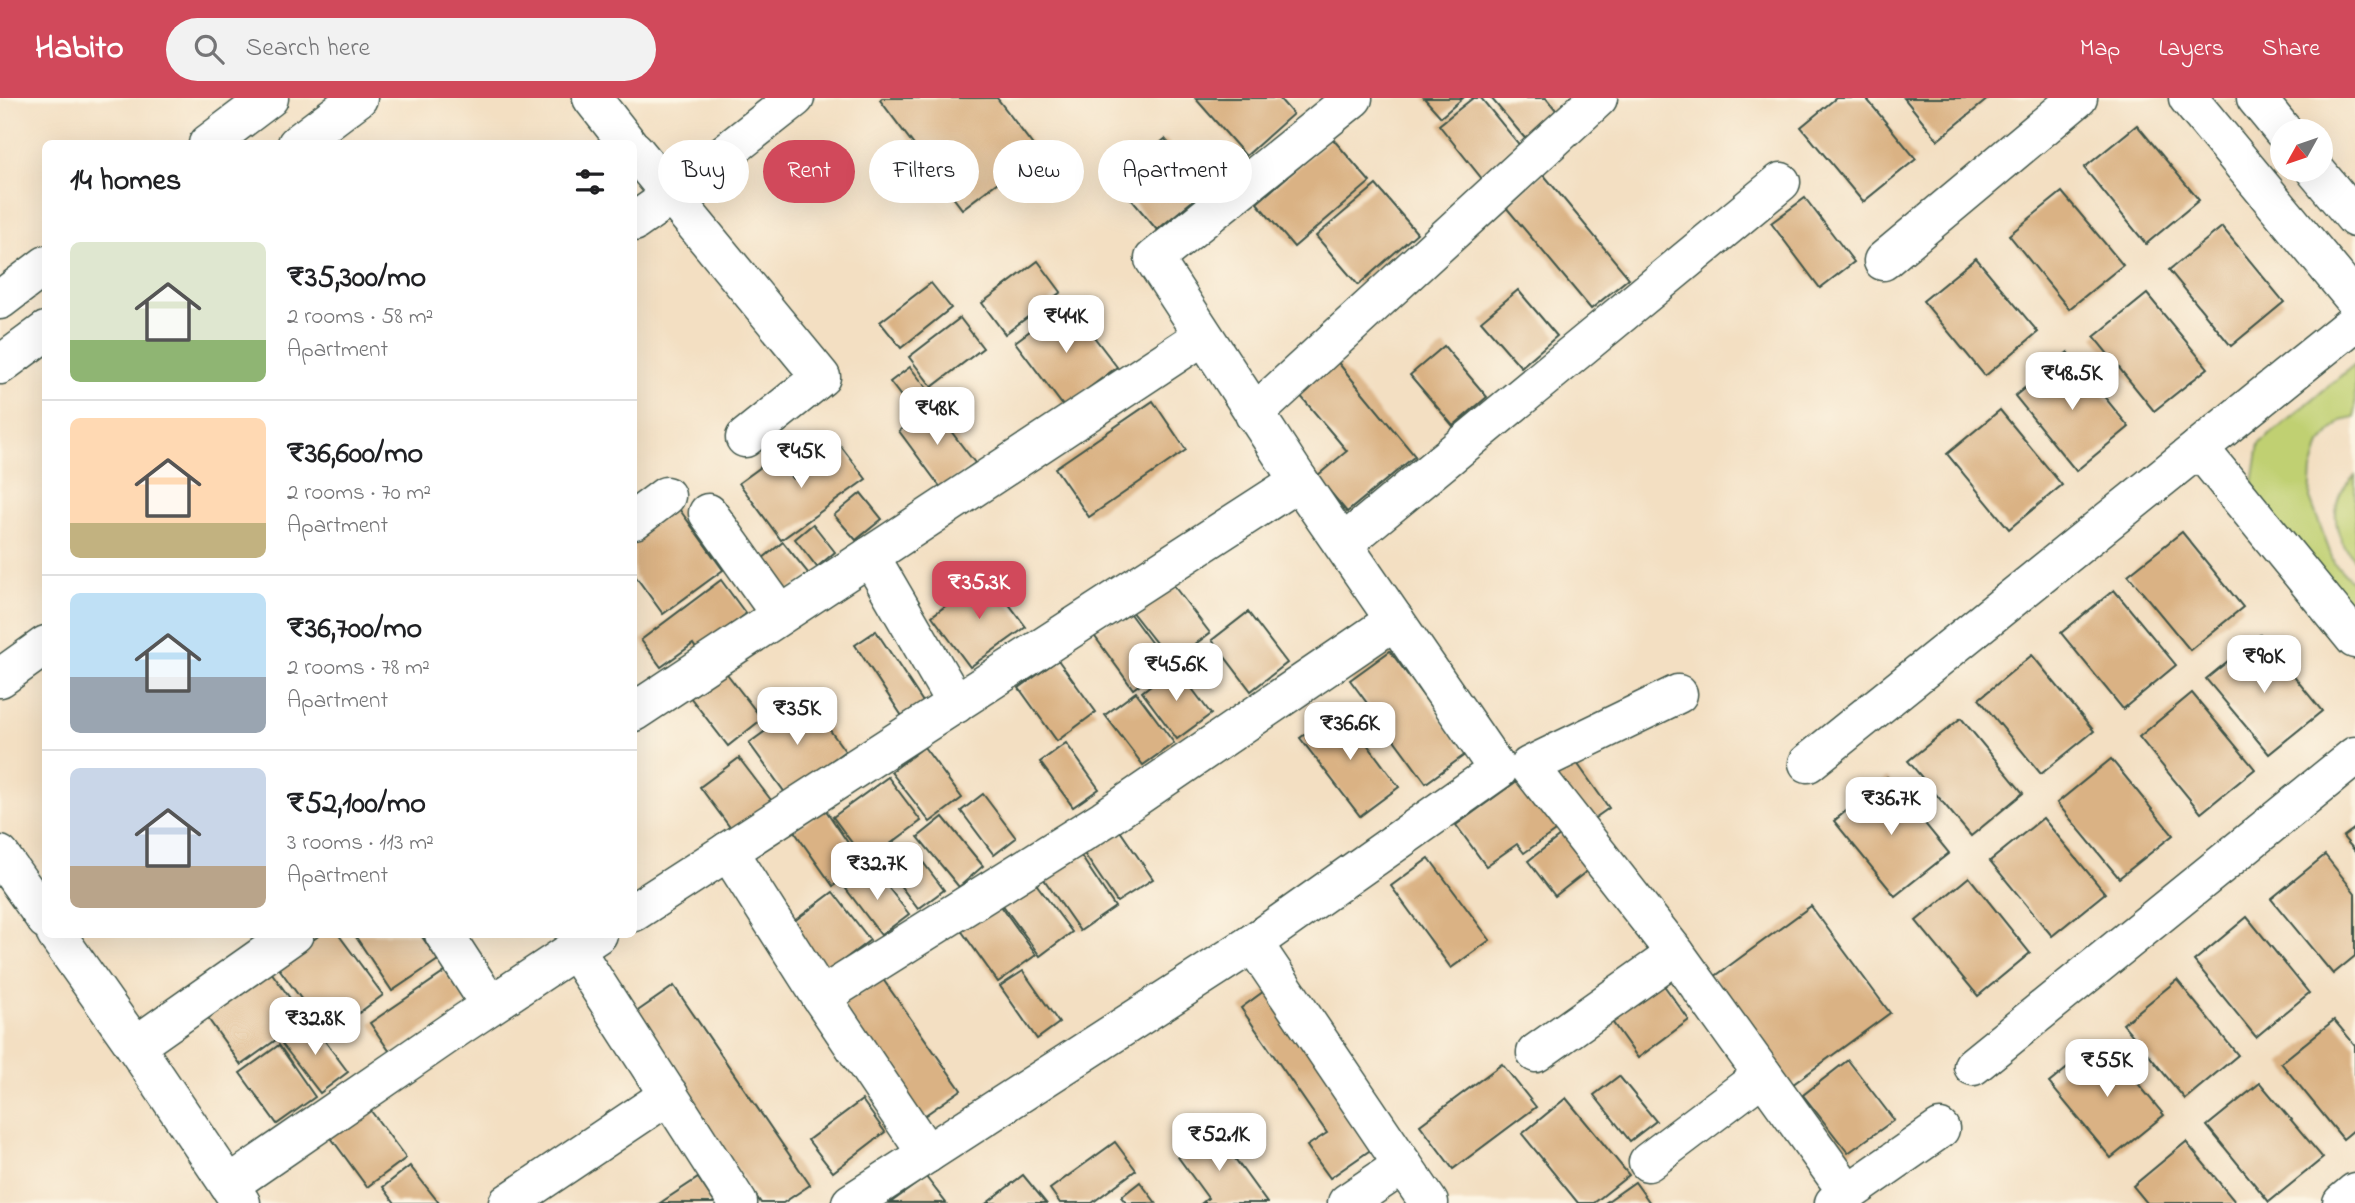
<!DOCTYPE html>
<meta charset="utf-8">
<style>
:root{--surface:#fff;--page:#f2f2f2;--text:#202124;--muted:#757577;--line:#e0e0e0;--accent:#d1495b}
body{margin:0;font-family:"Indie Flower",sans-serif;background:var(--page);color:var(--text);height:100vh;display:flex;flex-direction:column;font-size:26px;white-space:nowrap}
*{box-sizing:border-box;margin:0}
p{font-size:23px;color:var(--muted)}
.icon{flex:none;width:38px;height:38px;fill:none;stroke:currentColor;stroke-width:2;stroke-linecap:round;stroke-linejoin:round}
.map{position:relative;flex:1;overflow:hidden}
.panel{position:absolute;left:42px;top:42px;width:595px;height:798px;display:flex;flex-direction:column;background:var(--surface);border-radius:10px;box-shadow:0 7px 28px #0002}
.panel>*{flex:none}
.top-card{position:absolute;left:658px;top:42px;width:665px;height:63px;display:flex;gap:14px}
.needle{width:46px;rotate:230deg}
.tools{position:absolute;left:2270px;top:21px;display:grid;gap:14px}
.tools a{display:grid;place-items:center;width:63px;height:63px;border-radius:50%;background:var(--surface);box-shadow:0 7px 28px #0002;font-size:35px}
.price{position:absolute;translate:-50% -60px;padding:0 16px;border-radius:14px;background:#fff;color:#222;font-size:23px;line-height:46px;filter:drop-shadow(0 2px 4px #0008)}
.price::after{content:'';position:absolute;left:50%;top:42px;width:21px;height:16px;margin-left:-10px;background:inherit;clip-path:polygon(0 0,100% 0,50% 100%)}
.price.active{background:var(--accent);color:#fff}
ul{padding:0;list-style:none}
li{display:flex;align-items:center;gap:21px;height:175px;padding:0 28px}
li+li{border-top:2px solid var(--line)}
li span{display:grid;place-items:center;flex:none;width:196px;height:140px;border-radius:10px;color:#555}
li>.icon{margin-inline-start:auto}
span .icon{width:84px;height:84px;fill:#fffc;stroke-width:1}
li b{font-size:30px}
h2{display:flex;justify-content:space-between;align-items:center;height:84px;padding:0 28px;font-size:30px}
.tag{padding:0 24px;border-radius:32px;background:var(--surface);box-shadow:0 7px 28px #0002;font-size:24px;line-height:63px}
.tag.active{background:var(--accent);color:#fff}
header{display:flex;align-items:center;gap:42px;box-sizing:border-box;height:98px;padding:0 35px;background:var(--accent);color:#fff}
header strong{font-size:33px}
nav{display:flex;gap:38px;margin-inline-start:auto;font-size:24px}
.search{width:490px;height:63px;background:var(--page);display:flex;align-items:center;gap:18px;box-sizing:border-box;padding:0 24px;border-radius:38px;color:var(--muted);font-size:26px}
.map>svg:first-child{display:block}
.green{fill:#c0d072;stroke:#708653;stroke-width:2}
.building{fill:#dab284}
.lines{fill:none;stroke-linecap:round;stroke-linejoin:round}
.minor-casing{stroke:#3f5549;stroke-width:41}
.minor{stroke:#fff;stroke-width:38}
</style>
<header>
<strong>Habito</strong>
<div class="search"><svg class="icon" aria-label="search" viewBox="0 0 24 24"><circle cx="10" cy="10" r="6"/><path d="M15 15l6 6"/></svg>Search here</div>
<nav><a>Map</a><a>Layers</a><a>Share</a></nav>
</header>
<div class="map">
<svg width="2355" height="1105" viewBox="0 0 2355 1105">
<rect width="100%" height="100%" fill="#fcf5e5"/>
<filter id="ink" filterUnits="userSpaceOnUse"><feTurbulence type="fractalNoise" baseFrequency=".0143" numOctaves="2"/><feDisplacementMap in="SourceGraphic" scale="14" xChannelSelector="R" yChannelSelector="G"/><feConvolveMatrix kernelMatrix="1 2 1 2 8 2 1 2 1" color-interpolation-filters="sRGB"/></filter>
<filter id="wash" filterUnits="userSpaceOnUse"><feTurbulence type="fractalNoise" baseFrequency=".00686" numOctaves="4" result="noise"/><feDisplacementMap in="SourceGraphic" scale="28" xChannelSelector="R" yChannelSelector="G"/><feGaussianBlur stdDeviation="1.57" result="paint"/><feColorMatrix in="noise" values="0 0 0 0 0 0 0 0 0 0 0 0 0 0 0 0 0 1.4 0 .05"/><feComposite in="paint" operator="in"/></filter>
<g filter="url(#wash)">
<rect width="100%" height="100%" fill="#f3dfc2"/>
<g class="green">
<polygon points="2355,266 2355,320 2341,323 2320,346 2312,372 2310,400 2334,465 2355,487 2355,524 2263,411 2253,385 2259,346"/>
<path d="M2355,378V462C2332,437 2327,401 2355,378Z"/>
</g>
<g id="blocks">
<g class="building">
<polygon points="882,0 997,0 1038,54 962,111 880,2"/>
<polygon points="1195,0 1279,0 1293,16 1246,58"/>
<polygon points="1424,0 1463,0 1441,19"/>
<polygon points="1473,0 1481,0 1522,50 1483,82 1439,27"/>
<polygon points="1491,0 1546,0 1561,18 1529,45"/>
<polygon points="1836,0 1866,0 1916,61 1863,104 1801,29"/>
<polygon points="1904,0 1989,0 1938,42"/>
<polygon points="2137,27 2199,102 2146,146 2084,70"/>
<polygon points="1332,40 1370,84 1294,149 1257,105"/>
<polygon points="1165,41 1207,91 1157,132 1115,82"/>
<polygon points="1543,76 1629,180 1591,211 1505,108"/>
<polygon points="1376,87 1417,135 1358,187 1316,138"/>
<polygon points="2062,94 2123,167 2069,211 2009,137"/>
<polygon points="1805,100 1854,164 1820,190 1771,125"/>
<polygon points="2222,129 2284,204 2231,248 2169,172"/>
<polygon points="1976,160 2038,234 1985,278 1923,203"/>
<polygon points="1038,163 1061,194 1005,236 982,205"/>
<polygon points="931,185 951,210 901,250 880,224"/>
<polygon points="1518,192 1557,238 1521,269 1481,223"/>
<polygon points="2147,196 2208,270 2154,313 2094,239"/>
<polygon points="1068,205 1117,269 1064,309 1015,244"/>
<polygon points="960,220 983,250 932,289 909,259"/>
<polygon points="1444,248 1487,299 1453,328 1410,277"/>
<polygon points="2068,254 2129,329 2076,373 2015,298"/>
<polygon points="1331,256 1415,358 1347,414 1317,378 1347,353 1299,296"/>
<polygon points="910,269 936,302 916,318 890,284"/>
<polygon points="1153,303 1186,352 1089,419 1055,370"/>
<polygon points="932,308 975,365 941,390 899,333"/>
<polygon points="2000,312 2062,387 2009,431 1947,356"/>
<polygon points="840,347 866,381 781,442 739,385 776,358 793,381"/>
<polygon points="861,395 882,421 856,442 834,417"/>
<polygon points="677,408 723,472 663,516 636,479 634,481 634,440"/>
<polygon points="813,426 835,454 817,469 795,441"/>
<polygon points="2182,434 2243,509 2190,552 2128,477"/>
<polygon points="783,444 809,476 787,493 762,461"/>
<polygon points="987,477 1026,529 970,569 932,518"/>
<polygon points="721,482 746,516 697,552 693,546 661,569 641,542"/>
<polygon points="1170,483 1210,535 1171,564 1131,513"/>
<polygon points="2114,492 2176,567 2123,611 2061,535"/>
<polygon points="1127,512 1167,566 1133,591 1093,536"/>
<polygon points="1248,514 1287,565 1251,593 1212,542"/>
<polygon points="876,533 925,607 904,621 855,547"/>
<polygon points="2260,537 2322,613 2269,656 2206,581"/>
<polygon points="1390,553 1466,656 1426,685 1350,582"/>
<polygon points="2032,557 2094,633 2041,676 1979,601"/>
<polygon points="1058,562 1096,614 1057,643 1019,590"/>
<polygon points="1175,568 1211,616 1177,641 1142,594"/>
<polygon points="724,572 762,621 728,648 690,599"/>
<polygon points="1136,594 1174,645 1143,667 1105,617"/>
<polygon points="2192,595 2255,671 2201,715 2139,639"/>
<polygon points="808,602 845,653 786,696 749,645"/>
<polygon points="1340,610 1399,689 1360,718 1300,640"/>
<polygon points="1961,620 2023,695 1971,738 1908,663"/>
<polygon points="1066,645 1099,691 1073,709 1040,664"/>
<polygon points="924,649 962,700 930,724 891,674"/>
<polygon points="1572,658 1609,710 1582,729 1544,678"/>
<polygon points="739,660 771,702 732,732 700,689"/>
<polygon points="2111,661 2173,737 2119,780 2057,705"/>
<polygon points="1528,675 1565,726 1524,755 1517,746 1486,768 1456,727"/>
<polygon points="888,679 921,723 866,764 833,719"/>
<polygon points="1887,679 1949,755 1895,798 1834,723"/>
<polygon points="983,696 1016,740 994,757 961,713"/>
<polygon points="825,711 863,767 833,788 794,733"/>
<polygon points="943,719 983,768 959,789 918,739"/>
<polygon points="2043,720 2105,795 2052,838 1990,763"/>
<polygon points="1116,727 1153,781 1117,804 1081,751"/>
<polygon points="2355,730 2355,753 2343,739"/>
<polygon points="1565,734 1592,769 1555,798 1528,763"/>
<polygon points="910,747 944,792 918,811 884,766"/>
<polygon points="1077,752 1115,809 1080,833 1041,777"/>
<polygon points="2325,757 2355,795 2355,858 2333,876 2271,801"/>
<polygon points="1429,760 1490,842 1451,870 1391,788"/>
<polygon points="873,770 909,816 881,837 846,791"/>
<polygon points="1969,779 2030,855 1978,898 1916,823"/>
<polygon points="1034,783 1072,834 1040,858 1002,806"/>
<polygon points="833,794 870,842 825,876 789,827"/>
<polygon points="996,801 1036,857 998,884 958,828"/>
<polygon points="1811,808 1890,915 1781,995 1714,879"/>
<polygon points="2247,819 2309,895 2256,939 2194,863"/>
<polygon points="321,836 338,836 383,897 328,938 278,869"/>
<polygon points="354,836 420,836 438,862 392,893"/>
<polygon points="266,867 305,921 241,967 202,912"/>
<polygon points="1023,873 1059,925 1037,941 1000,888"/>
<polygon points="445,874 465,902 390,954 370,925"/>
<polygon points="882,880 961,992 921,1020 842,907"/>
<polygon points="1660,882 1689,922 1638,960 1608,918"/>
<polygon points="2177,882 2238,957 2185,1001 2123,926"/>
<polygon points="674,888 810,1087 783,1105 761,1105 632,917"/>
<polygon points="1271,888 1379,1046 1330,1080 1307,1048 1327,1035 1241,910"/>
<polygon points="2334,922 2355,947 2355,1031 2343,1041 2281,965"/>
<polygon points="310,923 348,974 320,995 282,946"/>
<polygon points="2102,942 2164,1017 2111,1060 2049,985"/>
<polygon points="279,947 315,999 277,1026 240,975"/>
<polygon points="1848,962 1894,1022 1848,1055 1803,997"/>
<polygon points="1502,966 1536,1009 1453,1071 1420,1027"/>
<polygon points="1619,978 1656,1023 1630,1043 1594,997"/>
<polygon points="2260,985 2323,1060 2269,1104 2207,1028"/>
<polygon points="1566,1000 1629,1077 1594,1105 1578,1105 1522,1036"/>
<polygon points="862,1002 885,1034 833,1074 808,1042"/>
<polygon points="368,1009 406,1060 367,1089 329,1037"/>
<polygon points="1215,1033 1267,1105 1202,1105 1208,1100 1178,1059"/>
<polygon points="1115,1044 1136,1072 1092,1105 1060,1105 1050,1091"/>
<polygon points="2186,1044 2236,1105 2147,1105 2133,1088"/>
<polygon points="410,1068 439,1105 395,1105 383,1089"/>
<polygon points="1023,1077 1046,1105 987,1105"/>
<polygon points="926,1079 946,1105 890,1105"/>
<polygon points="698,1080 715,1105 660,1105"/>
<polygon points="1140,1084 1156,1105 1126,1105 1121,1099"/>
<polygon points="1635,1084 1650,1105 1605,1105"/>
</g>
</g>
</g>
<g filter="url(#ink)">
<use href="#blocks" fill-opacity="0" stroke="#3f5549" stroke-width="2"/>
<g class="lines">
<defs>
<g id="minor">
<polyline points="592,0 628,46"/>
<polyline points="2188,0 2355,202"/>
<polyline points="2256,0 2283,33"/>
<polyline points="208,46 269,0"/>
<polyline points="297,46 358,0"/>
<polyline points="634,52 821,279 745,340"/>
<polyline points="2315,72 2355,120"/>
<polyline points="634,124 671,98 795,0"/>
<polyline points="1883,163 2078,0"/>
<polyline points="0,202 46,167"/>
<polyline points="0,267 46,233"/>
<polyline points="1254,316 1598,0"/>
<polyline points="2199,350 2355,541"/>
<polyline points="708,415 780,516"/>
<polyline points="634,422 666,398"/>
<polyline points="1343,446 1781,84"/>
<polyline points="870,458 956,606"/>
<polyline points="0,580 46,547"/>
<polyline points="1678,596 1529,668 1676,856 1848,1095"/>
<polyline points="634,614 1203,238"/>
<polyline points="1808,665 2355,224"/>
<polyline points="728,753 821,899 927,1056"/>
<polyline points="0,757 46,822"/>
<polyline points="634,814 1299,383"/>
<polyline points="56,836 135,948 241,1105"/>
<polyline points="444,836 490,907"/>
<polyline points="1253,845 1498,672 1299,383 1154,161 1353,0"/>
<polyline points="575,852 738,1105"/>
<polyline points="821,899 1104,721 1395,522"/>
<polyline points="135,948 294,836"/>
<polyline points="1536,955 1676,856"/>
<polyline points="1973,968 2355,658"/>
<polyline points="1648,1064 1763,977"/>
<polyline points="229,1087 458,929 598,836"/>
<polyline points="508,1105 669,997"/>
<polyline points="851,1105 1253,845 1403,1067"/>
<polyline points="1347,1105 1403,1067 1429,1105"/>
<polyline points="1834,1105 1940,1031"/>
<polyline points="2342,1105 2355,1094"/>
</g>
</defs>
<use href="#minor" class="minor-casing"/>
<use href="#minor" class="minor"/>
</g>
</g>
</svg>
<div class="tools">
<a><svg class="needle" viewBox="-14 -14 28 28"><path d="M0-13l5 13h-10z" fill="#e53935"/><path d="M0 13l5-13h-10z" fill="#757577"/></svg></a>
</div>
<b class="price" style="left:1066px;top:257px">₹44K</b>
<b class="price" style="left:2072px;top:314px">₹48.5K</b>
<b class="price" style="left:937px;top:349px">₹48K</b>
<b class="price" style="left:801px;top:392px">₹45K</b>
<b class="price active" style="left:979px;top:523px">₹35.3K</b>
<b class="price" style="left:2264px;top:597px">₹90K</b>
<b class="price" style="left:1176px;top:605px">₹45.6K</b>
<b class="price" style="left:797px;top:649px">₹35K</b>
<b class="price" style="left:1350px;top:664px">₹36.6K</b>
<b class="price" style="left:1891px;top:739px">₹36.7K</b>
<b class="price" style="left:877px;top:804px">₹32.7K</b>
<b class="price" style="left:315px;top:959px">₹32.8K</b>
<b class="price" style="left:2107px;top:1001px">₹55K</b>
<b class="price" style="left:1219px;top:1075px">₹52.1K</b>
<div class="top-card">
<a class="tag">Buy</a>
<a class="tag active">Rent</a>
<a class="tag">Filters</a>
<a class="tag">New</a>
<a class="tag">Apartment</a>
</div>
<section class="panel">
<h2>14 homes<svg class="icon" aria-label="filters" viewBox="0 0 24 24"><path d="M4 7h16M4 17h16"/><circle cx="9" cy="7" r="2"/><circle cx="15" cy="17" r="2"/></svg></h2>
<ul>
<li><span style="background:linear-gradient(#dfe7d0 70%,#8fb573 0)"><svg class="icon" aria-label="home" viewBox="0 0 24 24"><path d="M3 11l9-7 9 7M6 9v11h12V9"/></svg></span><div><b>₹35,300/mo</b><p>2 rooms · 58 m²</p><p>Apartment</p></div></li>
<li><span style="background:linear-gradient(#ffd9b3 75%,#c2b280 0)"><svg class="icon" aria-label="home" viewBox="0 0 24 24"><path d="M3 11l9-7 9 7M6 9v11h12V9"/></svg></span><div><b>₹36,600/mo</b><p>2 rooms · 70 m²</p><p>Apartment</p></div></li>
<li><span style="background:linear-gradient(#bfe0f5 60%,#9aa5b1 0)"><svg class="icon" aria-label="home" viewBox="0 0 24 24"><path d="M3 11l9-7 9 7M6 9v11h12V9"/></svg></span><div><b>₹36,700/mo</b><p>2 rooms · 78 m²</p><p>Apartment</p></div></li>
<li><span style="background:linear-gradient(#c9d6e8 70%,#b9a48a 0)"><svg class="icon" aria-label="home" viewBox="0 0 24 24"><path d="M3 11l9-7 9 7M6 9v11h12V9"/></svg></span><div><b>₹52,100/mo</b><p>3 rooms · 113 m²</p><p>Apartment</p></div></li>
</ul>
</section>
</div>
